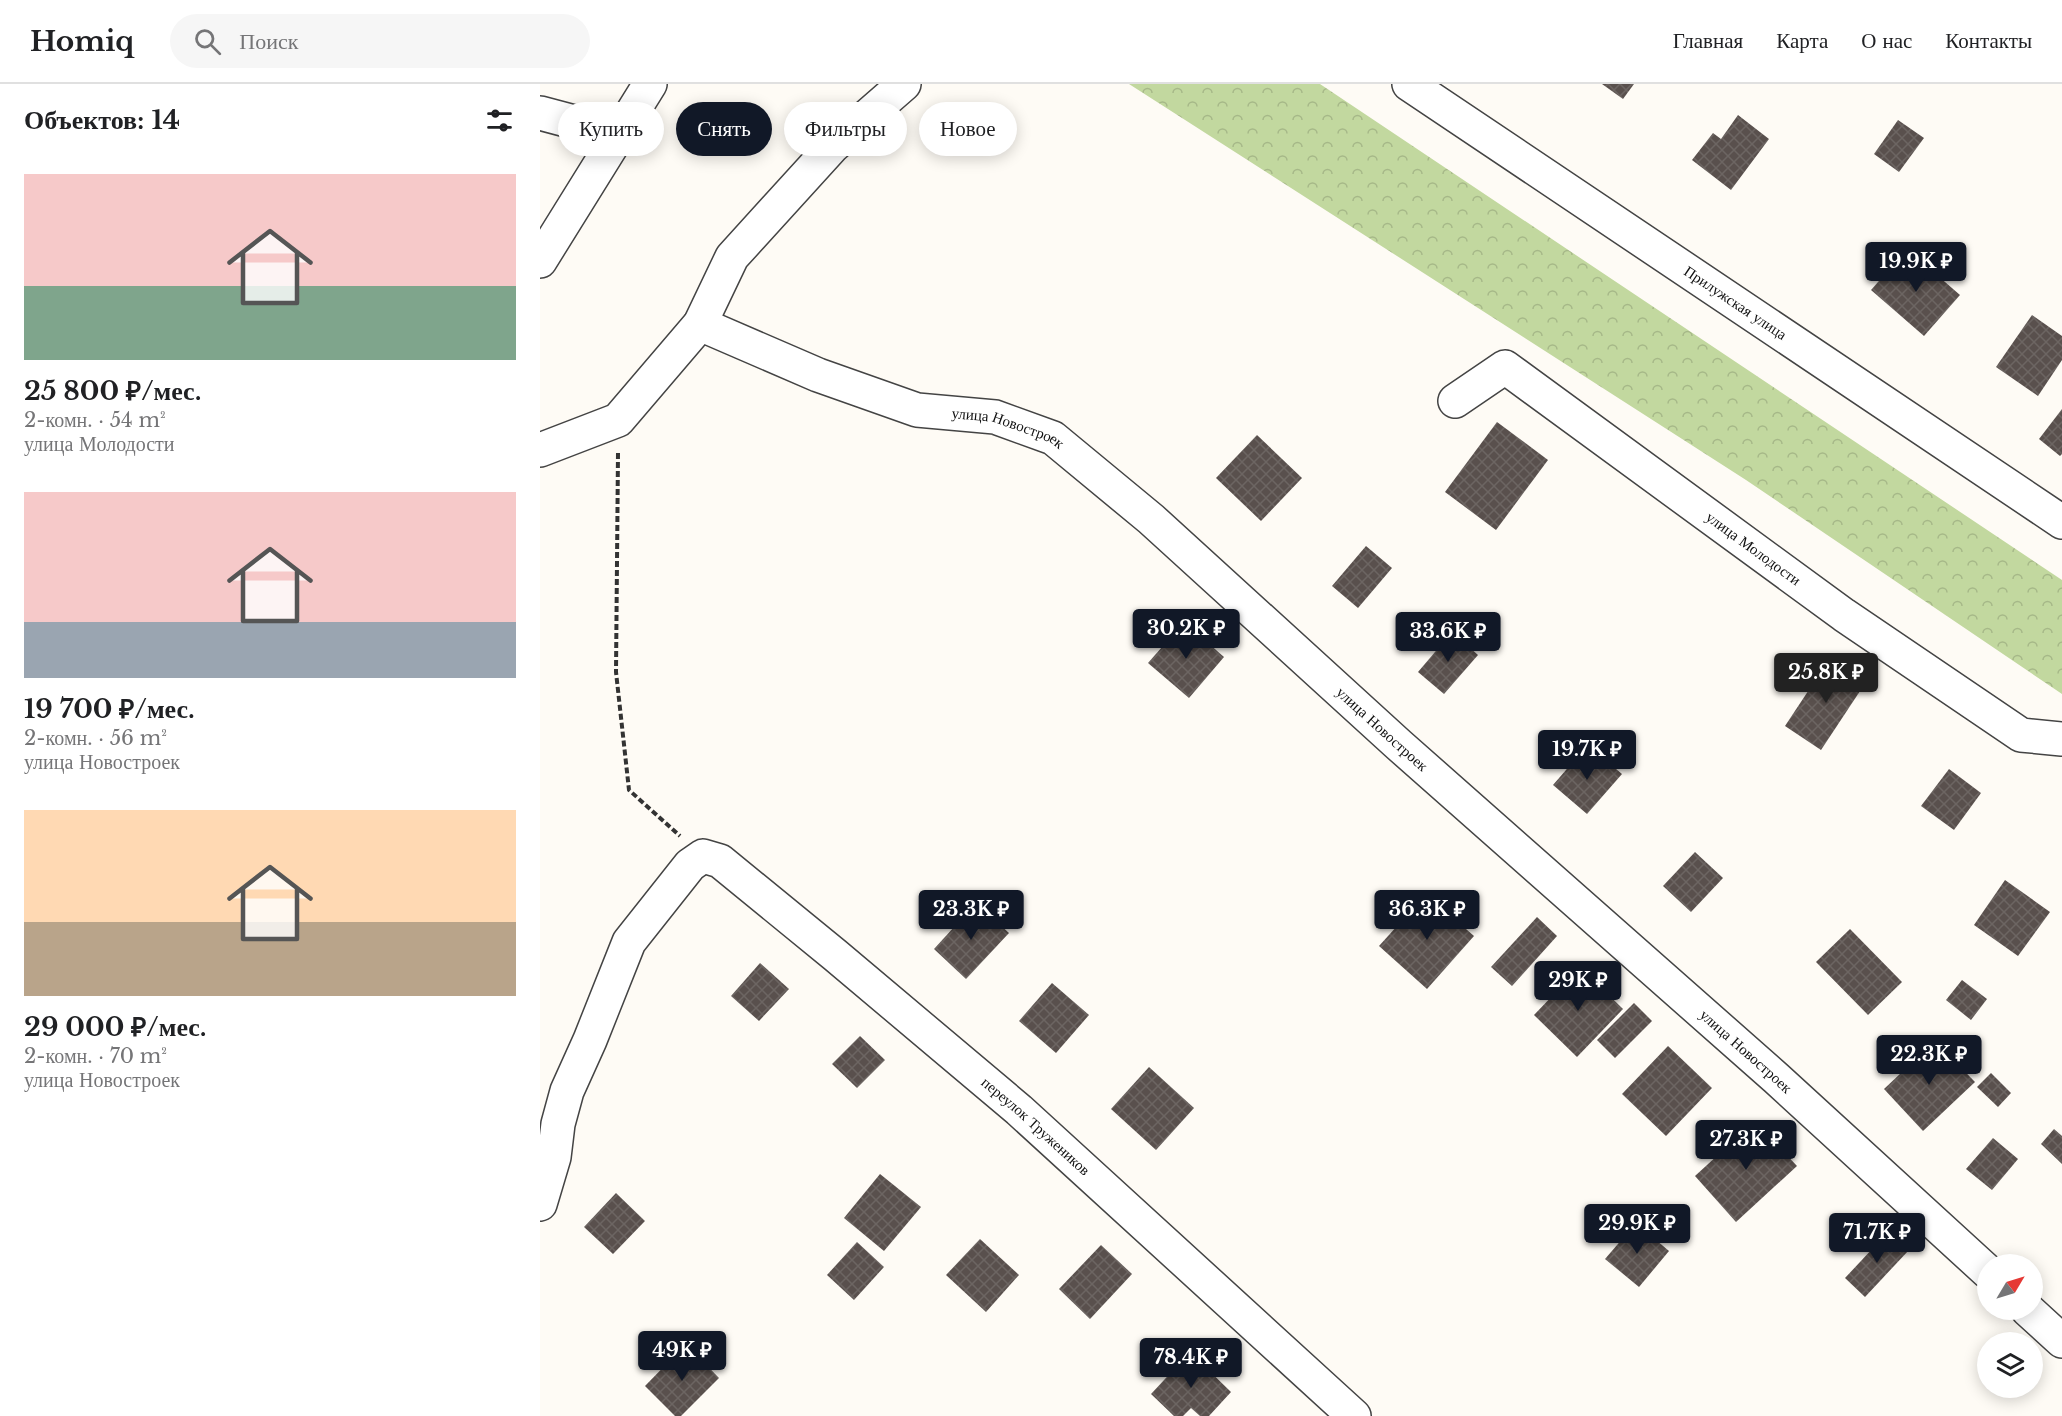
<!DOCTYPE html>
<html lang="ru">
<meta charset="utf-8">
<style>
:root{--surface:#fff;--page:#f6f6f6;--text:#202124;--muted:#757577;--line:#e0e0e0;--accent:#111827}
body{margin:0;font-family:"Libre Baskerville",serif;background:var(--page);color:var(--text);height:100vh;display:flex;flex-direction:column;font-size:22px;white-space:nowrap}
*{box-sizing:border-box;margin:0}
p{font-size:20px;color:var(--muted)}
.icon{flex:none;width:33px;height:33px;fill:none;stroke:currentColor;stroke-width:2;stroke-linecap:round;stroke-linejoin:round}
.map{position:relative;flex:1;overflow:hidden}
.sheet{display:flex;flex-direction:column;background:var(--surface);width:540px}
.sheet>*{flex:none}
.banner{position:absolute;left:18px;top:18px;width:570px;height:54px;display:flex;gap:12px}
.needle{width:39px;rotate:52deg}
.controls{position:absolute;left:1437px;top:1170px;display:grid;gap:12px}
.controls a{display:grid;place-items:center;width:66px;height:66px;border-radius:50%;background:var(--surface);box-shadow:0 3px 15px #0003;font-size:30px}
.price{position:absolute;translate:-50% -51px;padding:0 14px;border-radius:6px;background:var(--accent);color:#fff;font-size:20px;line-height:39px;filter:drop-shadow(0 2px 3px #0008)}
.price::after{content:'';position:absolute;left:50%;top:36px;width:18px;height:14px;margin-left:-9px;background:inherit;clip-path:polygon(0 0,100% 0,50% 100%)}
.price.current{background:#222;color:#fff}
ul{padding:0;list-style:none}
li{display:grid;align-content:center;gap:12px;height:318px;padding:0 24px}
li span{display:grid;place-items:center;height:186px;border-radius:0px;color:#555}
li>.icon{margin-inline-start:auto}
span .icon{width:108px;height:108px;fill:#fffc;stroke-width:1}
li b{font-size:26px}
h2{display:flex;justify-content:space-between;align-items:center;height:72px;padding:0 24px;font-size:26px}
.pill{padding:0 21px;border-radius:27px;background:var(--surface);box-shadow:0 3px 15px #0003;font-size:21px;line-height:54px}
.pill.current{background:var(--accent);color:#fff}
header{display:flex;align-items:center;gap:36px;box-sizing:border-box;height:84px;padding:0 30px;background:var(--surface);border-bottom:2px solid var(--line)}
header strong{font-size:28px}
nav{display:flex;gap:33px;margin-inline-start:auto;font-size:21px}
.search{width:420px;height:54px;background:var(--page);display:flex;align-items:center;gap:15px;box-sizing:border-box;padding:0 21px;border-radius:33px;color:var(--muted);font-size:22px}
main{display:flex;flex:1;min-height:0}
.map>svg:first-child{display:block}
.forest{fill:url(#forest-crowns)}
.building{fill:url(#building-cross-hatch)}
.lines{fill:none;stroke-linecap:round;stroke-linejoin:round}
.minor-casing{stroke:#444;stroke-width:36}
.path{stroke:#333;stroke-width:4;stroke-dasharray:6 3;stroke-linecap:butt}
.minor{stroke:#fff;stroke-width:33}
.labels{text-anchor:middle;stroke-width:6;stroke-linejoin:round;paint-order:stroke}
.street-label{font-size:15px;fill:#111;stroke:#fff}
</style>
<header>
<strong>Homiq</strong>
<div class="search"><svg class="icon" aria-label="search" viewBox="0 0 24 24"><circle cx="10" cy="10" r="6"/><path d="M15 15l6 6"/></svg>Поиск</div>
<nav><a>Главная</a><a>Карта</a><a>О нас</a><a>Контакты</a></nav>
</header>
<main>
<section class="sheet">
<h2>Объектов: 14<svg class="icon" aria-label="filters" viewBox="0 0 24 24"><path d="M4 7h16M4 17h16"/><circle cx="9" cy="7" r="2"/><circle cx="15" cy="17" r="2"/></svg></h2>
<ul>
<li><span style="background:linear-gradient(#f6c9c9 60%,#7fa58c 0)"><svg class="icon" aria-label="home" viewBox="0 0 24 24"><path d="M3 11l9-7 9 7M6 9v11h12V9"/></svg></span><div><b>25 800 ₽/мес.</b><p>2-комн. · 54 m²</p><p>улица Молодости</p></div></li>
<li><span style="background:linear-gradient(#f6c9c9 70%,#9aa5b1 0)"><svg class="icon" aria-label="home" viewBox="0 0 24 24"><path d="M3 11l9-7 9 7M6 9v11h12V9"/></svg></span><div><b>19 700 ₽/мес.</b><p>2-комн. · 56 m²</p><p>улица Новостроек</p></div></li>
<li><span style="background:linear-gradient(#ffd9b3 60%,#b9a48a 0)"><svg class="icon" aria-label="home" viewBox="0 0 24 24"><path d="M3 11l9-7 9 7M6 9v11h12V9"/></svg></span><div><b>29 000 ₽/мес.</b><p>2-комн. · 70 m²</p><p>улица Новостроек</p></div></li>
</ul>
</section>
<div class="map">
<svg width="1522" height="1332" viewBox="0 0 1522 1332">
<defs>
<pattern id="forest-crowns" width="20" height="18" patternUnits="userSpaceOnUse" patternTransform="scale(1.5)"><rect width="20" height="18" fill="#c2d89f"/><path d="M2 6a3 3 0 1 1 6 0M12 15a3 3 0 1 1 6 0" fill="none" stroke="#a6b888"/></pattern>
<pattern id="building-cross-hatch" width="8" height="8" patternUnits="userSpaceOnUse" patternTransform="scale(1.5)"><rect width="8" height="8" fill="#59504d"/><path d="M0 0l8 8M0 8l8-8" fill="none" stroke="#6c6562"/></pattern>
</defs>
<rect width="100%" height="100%" fill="#fefbf5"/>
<polygon class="forest" points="589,0 780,0 1522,496 1522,610 1206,396"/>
<g class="building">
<polygon points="1062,0 1094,0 1083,15"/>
<polygon points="1198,31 1229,55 1191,106 1152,76 1173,49 1181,55"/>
<polygon points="1358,36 1384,54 1359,88 1334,70"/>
<polygon points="1367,165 1420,211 1384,252 1331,206"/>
<polygon points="1492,231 1522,252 1522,276 1498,312 1456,283"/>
<polygon points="1522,325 1522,370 1520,372 1499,355"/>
<polygon points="957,338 1008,376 956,446 905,408"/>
<polygon points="717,351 762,394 721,437 676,394"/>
<polygon points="826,462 852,484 818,524 792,502"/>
<polygon points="644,538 684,573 649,614 608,579"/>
<polygon points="912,548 938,571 904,610 878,588"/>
<polygon points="1290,574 1326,598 1281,666 1245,642"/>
<polygon points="1056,668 1082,690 1047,730 1013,701 1039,671 1047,678"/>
<polygon points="1409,685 1441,709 1414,746 1381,722"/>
<polygon points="1155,768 1183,794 1151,828 1123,802"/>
<polygon points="1465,796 1510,828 1478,872 1434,841"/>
<polygon points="886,810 934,852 887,905 839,862"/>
<polygon points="436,819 469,849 426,895 394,865"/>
<polygon points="997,833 1017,852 972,902 951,883"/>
<polygon points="1310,845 1362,898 1328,931 1276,878"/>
<polygon points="220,879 249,905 219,937 191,912"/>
<polygon points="1040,883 1083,925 1037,973 994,931"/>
<polygon points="1422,896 1447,915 1431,936 1406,916"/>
<polygon points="512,899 549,931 516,969 479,937"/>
<polygon points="1094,919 1112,937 1075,974 1057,956"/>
<polygon points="320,952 345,976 317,1004 292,980"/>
<polygon points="1395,957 1435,998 1383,1047 1344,1005"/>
<polygon points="1128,962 1172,1004 1126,1052 1082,1010"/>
<polygon points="609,983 654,1024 616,1066 571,1025"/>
<polygon points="1451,989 1471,1009 1458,1023 1437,1003"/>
<polygon points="1215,1037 1257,1082 1196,1138 1155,1092"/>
<polygon points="1514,1045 1522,1052 1522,1080 1501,1060"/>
<polygon points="1453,1054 1478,1075 1452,1106 1426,1085"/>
<polygon points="340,1090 381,1123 344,1167 304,1134"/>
<polygon points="76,1109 105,1137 73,1170 44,1143"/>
<polygon points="1096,1139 1129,1167 1099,1203 1065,1175"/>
<polygon points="1349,1147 1369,1166 1325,1213 1305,1194"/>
<polygon points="440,1155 479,1191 446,1228 406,1191"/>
<polygon points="317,1158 344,1183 314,1216 287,1191"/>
<polygon points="561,1161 592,1190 550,1235 519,1205"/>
<polygon points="146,1260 179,1294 141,1332 135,1332 105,1302"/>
<polygon points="650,1268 691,1308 669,1332 660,1332 651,1324 643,1332 634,1332 611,1310"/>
</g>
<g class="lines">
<defs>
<g id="minor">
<path id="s1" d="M869,0L1522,438"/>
<polyline points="0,29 79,50"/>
<polyline points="0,177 110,0"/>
<path id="s2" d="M160,240L278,291L377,326L455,333L513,354L611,435L859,661L1236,994L1448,1188"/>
<path id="s3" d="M915,317L965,283L1304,531L1481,651L1522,655"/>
<polyline points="0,366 78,336 160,240 192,173 293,62 364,0"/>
<path id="s4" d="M0,1120L14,1073L18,1040L27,1007L50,956L89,858L150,781L163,772L180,777L295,871L479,1026L814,1332"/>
<polyline points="1488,1226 1522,1257"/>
</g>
</defs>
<use href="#minor" class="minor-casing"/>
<polyline class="path" points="78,369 76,588 89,706 140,752"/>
<use href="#minor" class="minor"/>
</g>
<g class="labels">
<g class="street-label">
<text dy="5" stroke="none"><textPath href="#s1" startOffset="393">Прилужская улица</textPath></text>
<text dy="5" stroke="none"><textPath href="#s2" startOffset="327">улица Новостроек</textPath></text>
<text dy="5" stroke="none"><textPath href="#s3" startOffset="368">улица Молодости</textPath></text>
<text dy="5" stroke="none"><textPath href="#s2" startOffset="813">улица Новостроек</textPath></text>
<text dy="5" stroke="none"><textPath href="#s2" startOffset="1299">улица Новостроек</textPath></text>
<text dy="5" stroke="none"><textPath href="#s4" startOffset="822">переулок Тружеников</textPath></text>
</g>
</g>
</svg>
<div class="controls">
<a><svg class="needle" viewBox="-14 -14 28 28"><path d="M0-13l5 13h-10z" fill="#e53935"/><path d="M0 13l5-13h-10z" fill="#757577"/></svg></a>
<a><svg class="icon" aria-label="layers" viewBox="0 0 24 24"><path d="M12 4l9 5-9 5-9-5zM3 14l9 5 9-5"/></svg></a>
</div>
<b class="price" style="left:1376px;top:209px">19.9K ₽</b>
<b class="price" style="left:646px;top:576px">30.2K ₽</b>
<b class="price" style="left:908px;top:579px">33.6K ₽</b>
<b class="price current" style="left:1286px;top:620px">25.8K ₽</b>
<b class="price" style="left:1047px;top:697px">19.7K ₽</b>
<b class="price" style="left:431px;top:857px">23.3K ₽</b>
<b class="price" style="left:887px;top:857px">36.3K ₽</b>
<b class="price" style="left:1038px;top:928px">29K ₽</b>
<b class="price" style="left:1389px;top:1002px">22.3K ₽</b>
<b class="price" style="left:1206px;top:1087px">27.3K ₽</b>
<b class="price" style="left:1097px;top:1171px">29.9K ₽</b>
<b class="price" style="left:1337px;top:1180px">71.7K ₽</b>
<b class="price" style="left:142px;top:1298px">49K ₽</b>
<b class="price" style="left:651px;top:1305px">78.4K ₽</b>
<div class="banner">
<a class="pill">Купить</a>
<a class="pill current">Снять</a>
<a class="pill">Фильтры</a>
<a class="pill">Новое</a>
</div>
</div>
</main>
